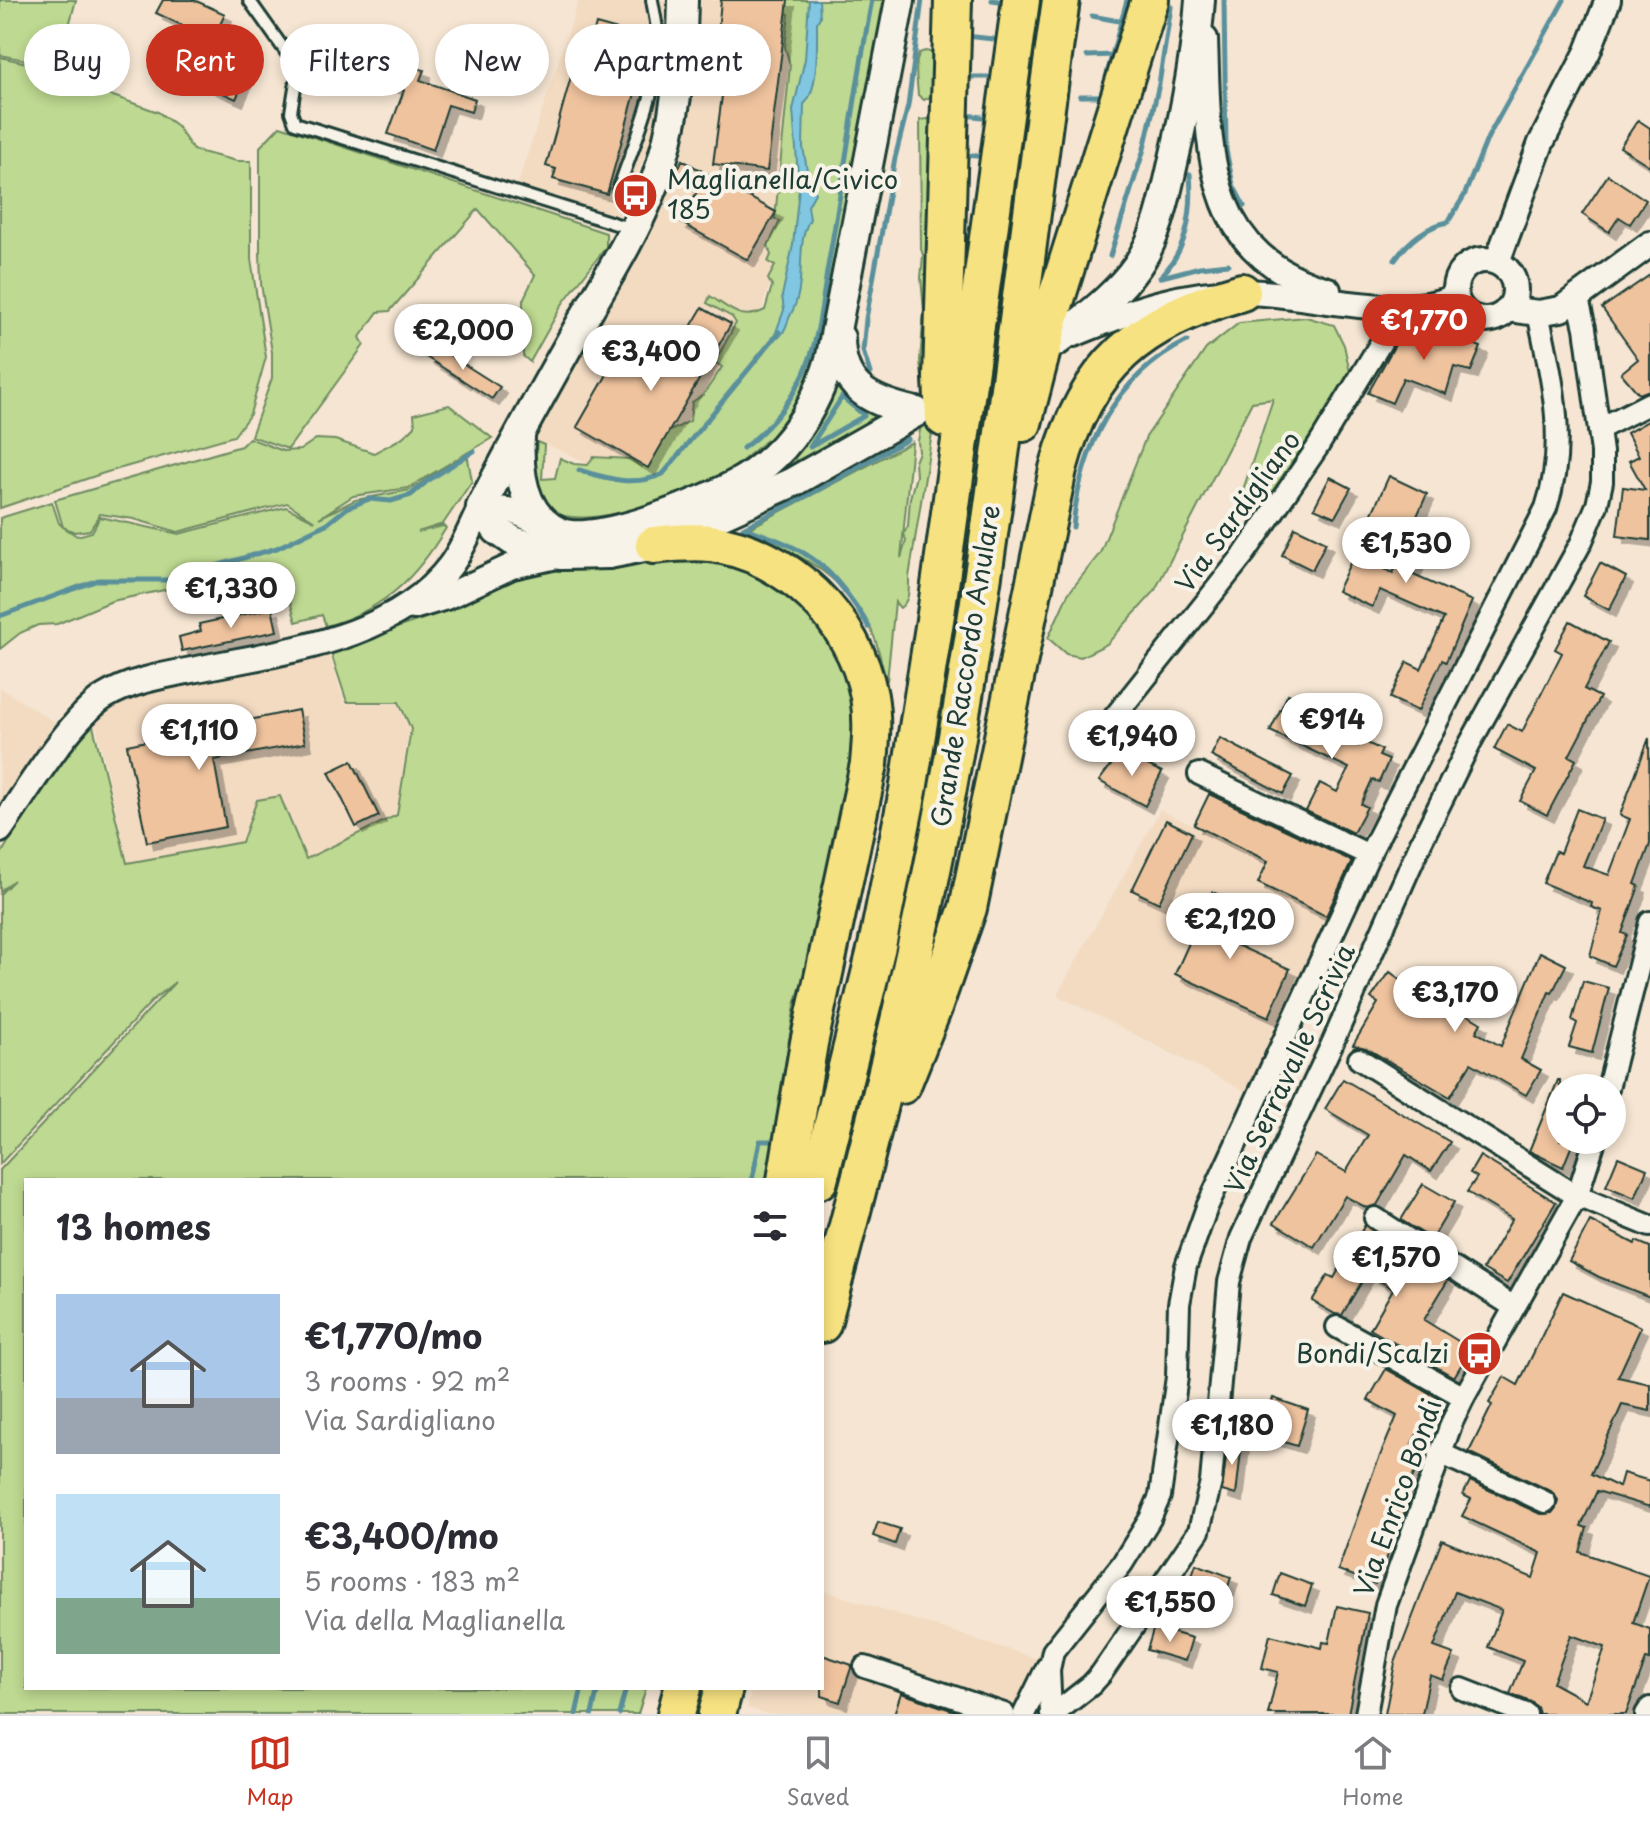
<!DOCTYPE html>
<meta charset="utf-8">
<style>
:root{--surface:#fff;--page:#f7f7f7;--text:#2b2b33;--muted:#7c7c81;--line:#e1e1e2;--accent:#c8321e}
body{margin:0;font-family:"Playpen Sans",sans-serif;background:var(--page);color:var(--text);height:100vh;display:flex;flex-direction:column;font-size:30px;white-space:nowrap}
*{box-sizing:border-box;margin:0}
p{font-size:26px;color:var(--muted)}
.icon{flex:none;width:44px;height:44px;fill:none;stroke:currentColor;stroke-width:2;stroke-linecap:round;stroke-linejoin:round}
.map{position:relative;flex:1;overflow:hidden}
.sheet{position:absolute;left:24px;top:1178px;width:800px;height:512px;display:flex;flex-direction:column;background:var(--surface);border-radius:0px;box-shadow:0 4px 12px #0003}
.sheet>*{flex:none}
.guide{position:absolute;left:24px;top:24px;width:800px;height:72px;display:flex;gap:16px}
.buttons{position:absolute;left:1546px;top:1074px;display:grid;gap:16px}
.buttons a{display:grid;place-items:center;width:80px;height:80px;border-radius:50%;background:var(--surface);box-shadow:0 4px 12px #0003;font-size:40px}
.price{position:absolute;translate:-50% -68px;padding:0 18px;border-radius:28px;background:#fff;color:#222;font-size:26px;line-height:52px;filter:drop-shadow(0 2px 4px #0008)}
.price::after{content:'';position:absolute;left:50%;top:48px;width:24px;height:18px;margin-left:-12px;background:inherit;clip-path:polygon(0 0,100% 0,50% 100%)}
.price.on{background:var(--accent);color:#fff}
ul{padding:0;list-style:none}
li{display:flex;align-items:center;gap:24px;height:200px;padding:0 32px}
li span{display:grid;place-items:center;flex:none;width:224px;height:160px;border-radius:0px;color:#555}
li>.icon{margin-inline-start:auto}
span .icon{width:96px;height:96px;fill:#fffc;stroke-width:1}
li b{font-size:34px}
h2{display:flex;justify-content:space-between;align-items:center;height:96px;padding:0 32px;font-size:34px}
.pill{padding:0 28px;border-radius:36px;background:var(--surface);box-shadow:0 4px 12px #0003;font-size:28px;line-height:72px}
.pill.on{background:var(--accent);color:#fff}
.tab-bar{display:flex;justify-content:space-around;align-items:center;height:112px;border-top:2px solid var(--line);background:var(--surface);font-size:22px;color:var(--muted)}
.tab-bar a{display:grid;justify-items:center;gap:4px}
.tab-bar .on{color:var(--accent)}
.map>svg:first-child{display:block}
.built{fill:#f3dbc2}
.green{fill:#bed991;stroke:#6e8b62;stroke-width:2;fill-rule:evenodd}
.water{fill:#81c7e2;stroke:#5a909c;stroke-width:2}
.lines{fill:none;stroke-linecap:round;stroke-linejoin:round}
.stream{stroke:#5a909c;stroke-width:5}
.building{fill:#efc39e;stroke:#1f3d34;stroke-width:2;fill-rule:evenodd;filter:url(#shadow)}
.service-casing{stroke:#1f3d34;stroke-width:16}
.minor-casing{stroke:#1f3d34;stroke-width:26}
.tertiary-casing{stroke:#1f3d34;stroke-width:30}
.secondary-casing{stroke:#1f3d34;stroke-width:34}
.motorway-casing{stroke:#1f3d34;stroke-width:42}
.service{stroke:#f7f3e8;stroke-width:10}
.minor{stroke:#f7f3e8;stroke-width:20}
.tertiary{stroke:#f7f3e8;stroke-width:24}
.secondary{stroke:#f7f3e8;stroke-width:28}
.motorway{stroke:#f7e281;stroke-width:36}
.labels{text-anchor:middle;stroke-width:8;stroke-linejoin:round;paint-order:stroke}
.poi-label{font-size:26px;fill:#1f3d34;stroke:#f7f3e8;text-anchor:start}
.street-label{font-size:26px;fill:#1f3d34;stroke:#f7f3e8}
</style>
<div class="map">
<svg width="1650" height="1714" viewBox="0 0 1650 1714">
<defs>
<filter id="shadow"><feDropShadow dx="7" dy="7" stdDeviation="0" flood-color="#0004"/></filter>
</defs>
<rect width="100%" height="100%" fill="#f5e5d2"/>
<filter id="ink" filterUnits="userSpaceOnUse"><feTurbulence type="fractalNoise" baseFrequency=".0125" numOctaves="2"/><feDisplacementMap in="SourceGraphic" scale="16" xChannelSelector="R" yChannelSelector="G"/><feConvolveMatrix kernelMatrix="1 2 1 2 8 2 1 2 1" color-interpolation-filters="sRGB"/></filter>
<g filter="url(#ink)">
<g class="built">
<polygon points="579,0 672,0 668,81 653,138 614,227 515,192"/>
<polygon points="701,0 798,0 772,277 759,317 660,465 642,474 599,468 534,439 633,256 683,148 696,86"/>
<polygon points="328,651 345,704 398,704 409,729 396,814 307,858 281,795 256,799 241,841 128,862 94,718 126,692"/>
<polygon points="0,688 55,722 0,802"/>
<polygon points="1160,810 1260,857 1279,822 1354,860 1247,1092 1057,995"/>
<polygon points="822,1590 1038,1659 1015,1714 767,1714 747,1708 752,1688 822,1688"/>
</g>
<g class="green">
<polygon points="0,0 76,0 70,22 76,51 65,68 0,55"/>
<path d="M787,0H887L814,372L796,407L771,441L765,442C753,451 743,461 731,469C699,490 577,539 547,507C531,489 535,463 537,442L544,445L542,479L555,478L560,458L574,464L588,465L593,457L630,459L641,467L662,435L690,421L692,402L703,395L722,367L715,362L736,323L732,317L707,303L710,296C731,309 741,322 765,310L772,286L768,279L775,266L768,262L771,255L768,246L780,221L775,219L776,208L790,65L785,47L789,14L785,13Z"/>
<path d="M925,51L931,52L934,74L930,97L924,100L918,95C917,80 914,67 919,53Z"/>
<polygon points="0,57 67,72 79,84 158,112 177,126 193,150 237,161 251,161 251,259 266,357 250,414 234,436 104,473 0,508"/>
<path d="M928,119L932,120L933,141L929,150L934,160L933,427L909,577C909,588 910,601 900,608L895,602L887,681C882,668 880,653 875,639C852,579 798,549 740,533L912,442L901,558L906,541L904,533L908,526L910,498L916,476L915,462L919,452L918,441L925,403L920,361L924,311L921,278L923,255L921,249L920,120Z"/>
<polygon points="280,126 606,233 606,247 563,303 530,362 523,356 523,300 535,275 478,209 390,311 378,312 360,337 364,345 288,449 251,436 272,378 272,352 261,284 260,252 260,147"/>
<polygon points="1306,317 1334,325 1344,345 1351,377 1271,493 1250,504 1240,499 1273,399 1252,402 1154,592 1107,644 1081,657 1066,654 1048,638 1068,594 1100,553 1146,437 1206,349 1239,323"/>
<polygon points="838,379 887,414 771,474 831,396"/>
<path d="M449,405L492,438L408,488L353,496L319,518L355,500L410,490L467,453L472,481L443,524L418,532L443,526L446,528C416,578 384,610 326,626L322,615L296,622L283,577L242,584L188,585L112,601L57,624L38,625L20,633L0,649V518L52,502L59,523L63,527L55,500L241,446L249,438L283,451L300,450L316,439L335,440L374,453C389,444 403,440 415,426L414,414ZM287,503L315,521L286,507L179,534L100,517L92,532L77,536L63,527L75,532L90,530L100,514L134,519L178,532Z"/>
<polygon points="674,551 775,576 840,650 860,732 812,949 795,1005 779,1100 771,1180 26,1180 26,1688 646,1688 638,1714 0,1714 0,1170 175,982 153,1000 0,1164 0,894 14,880 0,891 0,856 42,784 92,722 127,863 242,842 257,800 280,796 306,859 397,815 411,729 399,702 347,702 330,650 450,610 508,575"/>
</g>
<path class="water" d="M809,0H819L820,17L817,22C817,42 819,91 804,104L803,147L807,170L814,182L815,193L808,206L810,219C794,246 808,284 791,314C786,323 787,330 779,337L775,335L784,310L782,296L793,245L799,188L793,110L805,59Z"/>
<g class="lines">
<g class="stream">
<polyline points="992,0 999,1"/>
<polyline points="1224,0 1226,150 1233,185 1244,206"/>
<polyline points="1092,16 1124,22"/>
<polyline points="966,36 993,39"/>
<polyline points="1087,56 1114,55"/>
<polyline points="965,77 988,77"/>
<polyline points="1080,96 1100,96"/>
<polyline points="1097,111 1127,0"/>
<polyline points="965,115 982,117"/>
<polyline points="963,155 977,156"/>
<polyline points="1110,256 1144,149 1159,84 1171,7"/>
<path d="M1395,260C1409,240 1425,227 1448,222L1464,196L1488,137L1564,0"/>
<path d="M1160,277C1188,250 1193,211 1190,174"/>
<polyline points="1162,277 1200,267 1228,264"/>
<polyline points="870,373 863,351 866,319 895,158 908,106 922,0"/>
<polyline points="864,416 810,447 842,397 864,415"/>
<path d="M743,448C769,429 790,403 804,373C819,341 822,301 828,266C844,178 855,88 872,0"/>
<path d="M579,470C608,479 634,487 663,474L779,332"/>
<path d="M1073,527C1080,448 1115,377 1187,341"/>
<polyline points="0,616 98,580 168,580 277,548 328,523 347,508 369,499 391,501 411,495 426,482 474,451"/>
<path d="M869,627C834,568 809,547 743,528L816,491L908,439"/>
<polyline points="752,1180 760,1141 771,1141"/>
<polyline points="576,1714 582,1688"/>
<polyline points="592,1714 598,1688"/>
<polyline points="619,1714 626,1688"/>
</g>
</g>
<g class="building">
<polygon points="163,0 194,0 225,14 213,40 156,13"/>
<polygon points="721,0 788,0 767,171 713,164 729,43 717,42"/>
<polygon points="596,24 650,39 607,194 553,179 556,169 546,166 572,73 582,76"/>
<polygon points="211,48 251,66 236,99 196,81"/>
<polygon points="370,52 424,70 420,80 475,99 471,112 448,105 433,150 388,134 404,90 362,76"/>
<polygon points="1638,120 1650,128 1650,166 1620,147"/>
<polygon points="682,160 776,212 748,260 680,222 698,190 675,177"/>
<polygon points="1608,175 1646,200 1630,224 1619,217 1609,232 1582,214"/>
<polygon points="1650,275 1650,390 1639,394 1621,373 1638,359 1602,308"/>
<polygon points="702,308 731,324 648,468 577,427 621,350 663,374"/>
<polygon points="1405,327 1443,332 1481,347 1471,371 1454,367 1446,394 1403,378 1392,403 1368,393"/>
<polygon points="434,345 500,387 492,399 426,357"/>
<polygon points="1650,420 1650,540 1617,536 1623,487 1645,490 1629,461 1639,456 1627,433"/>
<polygon points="1389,476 1427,494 1408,536 1426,544 1411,574 1472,601 1446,662 1442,660 1418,711 1390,698 1407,662 1421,669 1444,618 1380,590 1372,607 1337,591 1354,555 1393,573 1405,550 1364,531"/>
<polygon points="1330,477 1351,488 1335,517 1314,508"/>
<polygon points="1295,527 1326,542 1312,570 1282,555"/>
<polygon points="1600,563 1626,577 1609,610 1583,596"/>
<polygon points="272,608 277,631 182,651 179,637 201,631 199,624"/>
<polygon points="1570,621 1609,642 1584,689 1600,697 1569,756 1576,760 1547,815 1520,801 1536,771 1494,749 1507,724 1522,732 1562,653 1555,649"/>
<polygon points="1288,694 1337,717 1329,733 1358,746 1361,740 1382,750 1379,756 1389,760 1379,782 1372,780 1361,804 1367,807 1353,833 1306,811 1320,783 1337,792 1349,768 1270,731"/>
<polygon points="298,710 305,743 214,760 226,827 147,842 127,745"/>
<polygon points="1220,738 1293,776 1283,794 1211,756"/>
<polygon points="1649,738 1650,844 1635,884 1639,886 1622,933 1627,935 1613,966 1590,956 1602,911 1591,907 1592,903 1543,883 1556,851 1560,853 1577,809 1602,819 1583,866 1609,875 1630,819 1620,815"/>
<polygon points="1121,752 1162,772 1145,806 1099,781"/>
<polygon points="352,761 379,816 356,827 329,772"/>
<polygon points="1209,794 1352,861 1326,916 1258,883 1268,861 1194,825"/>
<polygon points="1166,820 1192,833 1159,903 1132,890"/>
<polygon points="1212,892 1242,904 1230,929 1239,933 1234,944 1290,969 1269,1017 1175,974"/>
<polygon points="1540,952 1566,965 1552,993 1549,992 1521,1059 1541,1070 1526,1095 1471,1063 1450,1097 1366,1048 1353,1045 1378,1003 1371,998 1390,972 1438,1007 1442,1000 1481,1023 1476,1032 1501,1046"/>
<polygon points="1583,981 1609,988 1592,1053 1569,1047 1577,1023 1572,1020"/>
<polygon points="1343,1079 1450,1142 1431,1171 1406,1155 1377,1205 1367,1208 1345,1196 1314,1247 1274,1223 1316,1155 1346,1172 1368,1135 1325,1109"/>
<polygon points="1558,1080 1560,1080 1560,1140 1574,1140 1563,1167 1529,1151"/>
<polygon points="1480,1156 1556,1202 1507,1283 1483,1269 1512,1219 1467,1192 1477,1177 1470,1173"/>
<polygon points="1618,1157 1647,1169 1635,1198 1606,1186"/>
<polygon points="1423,1184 1454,1202 1432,1239 1401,1220"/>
<polygon points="1590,1221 1635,1244 1636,1241 1650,1247 1650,1297 1599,1277 1569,1261"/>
<polygon points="1365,1225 1448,1280 1424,1320 1471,1349 1454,1377 1370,1329 1393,1289 1367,1273 1342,1315 1335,1314 1312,1301 1328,1275 1334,1278"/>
<path d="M1563,1292L1641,1327L1618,1377L1650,1384V1411L1622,1405L1591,1474L1619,1487L1623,1473L1650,1481V1507L1597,1491L1581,1526L1587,1528L1580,1552L1649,1576L1633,1623L1650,1629V1660L1646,1659L1626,1714H1539L1537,1707L1531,1702L1510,1694L1523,1661L1488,1647L1502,1610L1455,1592L1434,1647L1454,1654L1443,1680L1430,1675L1422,1714H1385L1395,1663L1442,1540L1533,1578L1541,1553L1462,1516L1471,1499L1463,1495L1470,1481L1540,1514L1552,1513L1556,1508L1558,1500L1551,1491L1469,1452L1492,1405L1489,1403L1504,1377L1518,1385ZM1571,1635L1605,1647L1586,1701L1553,1683Z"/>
<polygon points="1386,1369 1438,1398 1412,1443 1425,1449 1403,1499 1409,1502 1375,1584 1338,1570 1374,1470 1397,1416 1368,1400"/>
<polygon points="1273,1398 1308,1410 1297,1446 1261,1435"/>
<polygon points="1228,1441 1242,1442 1236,1495 1222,1491"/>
<polygon points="878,1522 900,1529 895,1544 873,1536"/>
<polygon points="1196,1564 1231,1577 1227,1590 1219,1587 1211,1610 1175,1597 1180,1583 1188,1586"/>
<polygon points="1280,1573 1312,1585 1305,1606 1273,1595"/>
<polygon points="1337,1606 1368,1613 1348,1714 1268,1714 1278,1672 1262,1668 1270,1635 1322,1648 1323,1642 1329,1643"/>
<polygon points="1154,1627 1192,1638 1185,1661 1147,1650"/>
<polygon points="822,1655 852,1665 840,1702 822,1696"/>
<polygon points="901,1693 963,1714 894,1714"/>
</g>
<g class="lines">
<defs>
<g id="service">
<polyline points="249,0 298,69 291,112 295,123 632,229"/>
<path d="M618,190C633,146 661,84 658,38C657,25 654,12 652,0"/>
</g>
<g id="minor">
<polyline points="1599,429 1650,403"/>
<polyline points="1100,735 1245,553 1317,448 1402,308"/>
<polyline points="1199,774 1369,855"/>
<polyline points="1359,1059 1577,1196 1650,1226"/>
<polyline points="1608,1088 1650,922"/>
<polyline points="1375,1218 1514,1307"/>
<polyline points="1337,1327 1464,1397"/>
<polyline points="1440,1453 1545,1502"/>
<polyline points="865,1667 1004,1714"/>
<polyline points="1462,1689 1526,1714"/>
<polyline points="1024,1714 1047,1667"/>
<path d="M1051,1714L1049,1670L1053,1651L1122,1564L1150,1519L1160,1496L1177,1377L1179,1304L1186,1266L1207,1207L1369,855L1546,508C1568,443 1552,378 1538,313"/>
<polyline points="1054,1714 1091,1685 1101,1674 1199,1531 1211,1482 1229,1282 1241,1238 1332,1044 1422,840 1469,745 1581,543 1597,505 1602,482 1602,452 1585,328 1578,299"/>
<polyline points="1366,1714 1386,1605 1452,1422 1464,1397 1577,1196 1595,1140"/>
<polyline points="1646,1714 1650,1708"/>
</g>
<g id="tertiary">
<path d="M1205,39C1209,145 1201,255 1328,290"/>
<circle cx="1485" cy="290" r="30"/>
<polyline points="1497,262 1541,143 1588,51 1608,0"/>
<polyline points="1508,309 1538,313 1561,309 1650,244"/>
<path d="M1074,334C1132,310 1180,292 1244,292C1309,292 1395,323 1455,297"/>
<polyline points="413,607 446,597 512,566 561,555"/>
<path d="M0,830C25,794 69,720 104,697C132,680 166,675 197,669C282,651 393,641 450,566C463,549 471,527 481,507L514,511L549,527"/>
</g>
<g id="secondary">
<path d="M683,0C682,63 676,126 654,185C635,234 606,280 580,325C546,385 513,445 481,507L497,530L513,541L561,555L609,554L654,545L793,482L916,412"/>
<path d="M840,338C840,389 872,402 916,412"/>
<path d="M1057,341C1085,318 1116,296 1137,266C1158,236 1165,198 1173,163C1186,108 1196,56 1200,0"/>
<path d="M520,437C518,471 522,515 559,532C596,548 712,499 745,479C759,470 772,459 783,447C807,420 821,391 831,356L900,0"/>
</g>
<g id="motorway">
<polyline points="944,418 942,378 953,0"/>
<polyline points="1023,423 1051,315 1150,0"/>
<path d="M654,545C673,543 691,541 710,543C788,553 855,620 869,696C873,719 871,741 869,764L809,1043L786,1180"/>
<path d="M902,1085L933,1008L968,908L1058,469C1086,365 1140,321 1242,292"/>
<polyline points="819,1180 877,946 908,791 936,614 1021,0"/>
<path d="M822,1324C866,1160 908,996 940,830C993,556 1021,277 1061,0"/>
<polyline points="676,1714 683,1688"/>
<polyline points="717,1714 724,1688"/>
</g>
</defs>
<use href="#service" class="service-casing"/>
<use href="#minor" class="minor-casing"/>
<use href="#tertiary" class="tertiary-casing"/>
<use href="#secondary" class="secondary-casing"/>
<use href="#motorway" class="motorway-casing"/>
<use href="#service" class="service"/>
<use href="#minor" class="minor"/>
<use href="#tertiary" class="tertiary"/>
<use href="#secondary" class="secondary"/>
<use href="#motorway" class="motorway"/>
</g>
</g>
<defs>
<symbol id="bus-disc" viewBox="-11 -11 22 22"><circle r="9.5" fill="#c8321e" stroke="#f7f3e8"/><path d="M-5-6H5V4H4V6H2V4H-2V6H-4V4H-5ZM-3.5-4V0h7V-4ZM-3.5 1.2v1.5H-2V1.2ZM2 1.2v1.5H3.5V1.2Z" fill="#fff"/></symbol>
</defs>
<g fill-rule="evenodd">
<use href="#bus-disc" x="610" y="170" width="51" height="51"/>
<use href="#bus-disc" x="1454" y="1328" width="51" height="51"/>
</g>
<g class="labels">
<g class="poi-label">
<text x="667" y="189">Maglianella/Civico<tspan x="667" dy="30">185</tspan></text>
<text x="1449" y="1363" text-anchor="end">Bondi/Scalzi</text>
</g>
<g class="street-label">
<text transform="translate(1238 512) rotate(-54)" y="9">Via Sardigliano</text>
<text transform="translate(966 666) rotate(-81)" y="9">Grande Raccordo Anulare</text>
<text transform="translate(1290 1069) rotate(-65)" y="9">Via Serravalle Scrivia</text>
<text transform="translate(1398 1498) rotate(-70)" y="9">Via Enrico Bondi</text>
</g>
</g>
</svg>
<div class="buttons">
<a><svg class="icon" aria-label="locate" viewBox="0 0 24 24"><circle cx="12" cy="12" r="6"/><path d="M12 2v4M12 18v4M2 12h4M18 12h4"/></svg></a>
</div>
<b class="price on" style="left:1424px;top:362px">€1,770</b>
<b class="price" style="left:463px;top:372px">€2,000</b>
<b class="price" style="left:651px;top:393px">€3,400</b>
<b class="price" style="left:1406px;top:585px">€1,530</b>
<b class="price" style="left:231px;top:630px">€1,330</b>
<b class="price" style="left:1332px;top:761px">€914</b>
<b class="price" style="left:199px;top:772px">€1,110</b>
<b class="price" style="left:1132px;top:778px">€1,940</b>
<b class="price" style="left:1230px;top:961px">€2,120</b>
<b class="price" style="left:1455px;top:1034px">€3,170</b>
<b class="price" style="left:1396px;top:1299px">€1,570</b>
<b class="price" style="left:1232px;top:1467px">€1,180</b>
<b class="price" style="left:1170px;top:1644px">€1,550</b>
<div class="guide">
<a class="pill">Buy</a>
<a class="pill on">Rent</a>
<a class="pill">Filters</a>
<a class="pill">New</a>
<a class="pill">Apartment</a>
</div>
<section class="sheet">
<h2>13 homes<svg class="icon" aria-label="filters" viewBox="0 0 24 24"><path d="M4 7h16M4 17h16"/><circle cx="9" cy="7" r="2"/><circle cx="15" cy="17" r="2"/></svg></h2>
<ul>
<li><span style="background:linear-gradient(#a9c7e8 65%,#9aa5b1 0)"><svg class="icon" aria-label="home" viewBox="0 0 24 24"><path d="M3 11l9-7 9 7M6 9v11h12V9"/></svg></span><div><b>€1,770/mo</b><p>3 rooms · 92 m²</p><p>Via Sardigliano</p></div></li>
<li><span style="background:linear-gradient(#bfe0f5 65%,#7fa58c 0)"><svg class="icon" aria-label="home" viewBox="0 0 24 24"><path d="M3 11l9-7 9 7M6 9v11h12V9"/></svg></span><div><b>€3,400/mo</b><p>5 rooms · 183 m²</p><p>Via della Maglianella</p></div></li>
</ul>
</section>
</div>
<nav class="tab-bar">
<a class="on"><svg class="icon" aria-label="map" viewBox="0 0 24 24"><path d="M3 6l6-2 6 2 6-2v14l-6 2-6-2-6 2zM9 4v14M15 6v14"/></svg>Map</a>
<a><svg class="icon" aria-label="saved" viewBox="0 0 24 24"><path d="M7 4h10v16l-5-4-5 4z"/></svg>Saved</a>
<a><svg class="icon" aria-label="home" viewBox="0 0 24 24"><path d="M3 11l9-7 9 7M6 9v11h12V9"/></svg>Home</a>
</nav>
